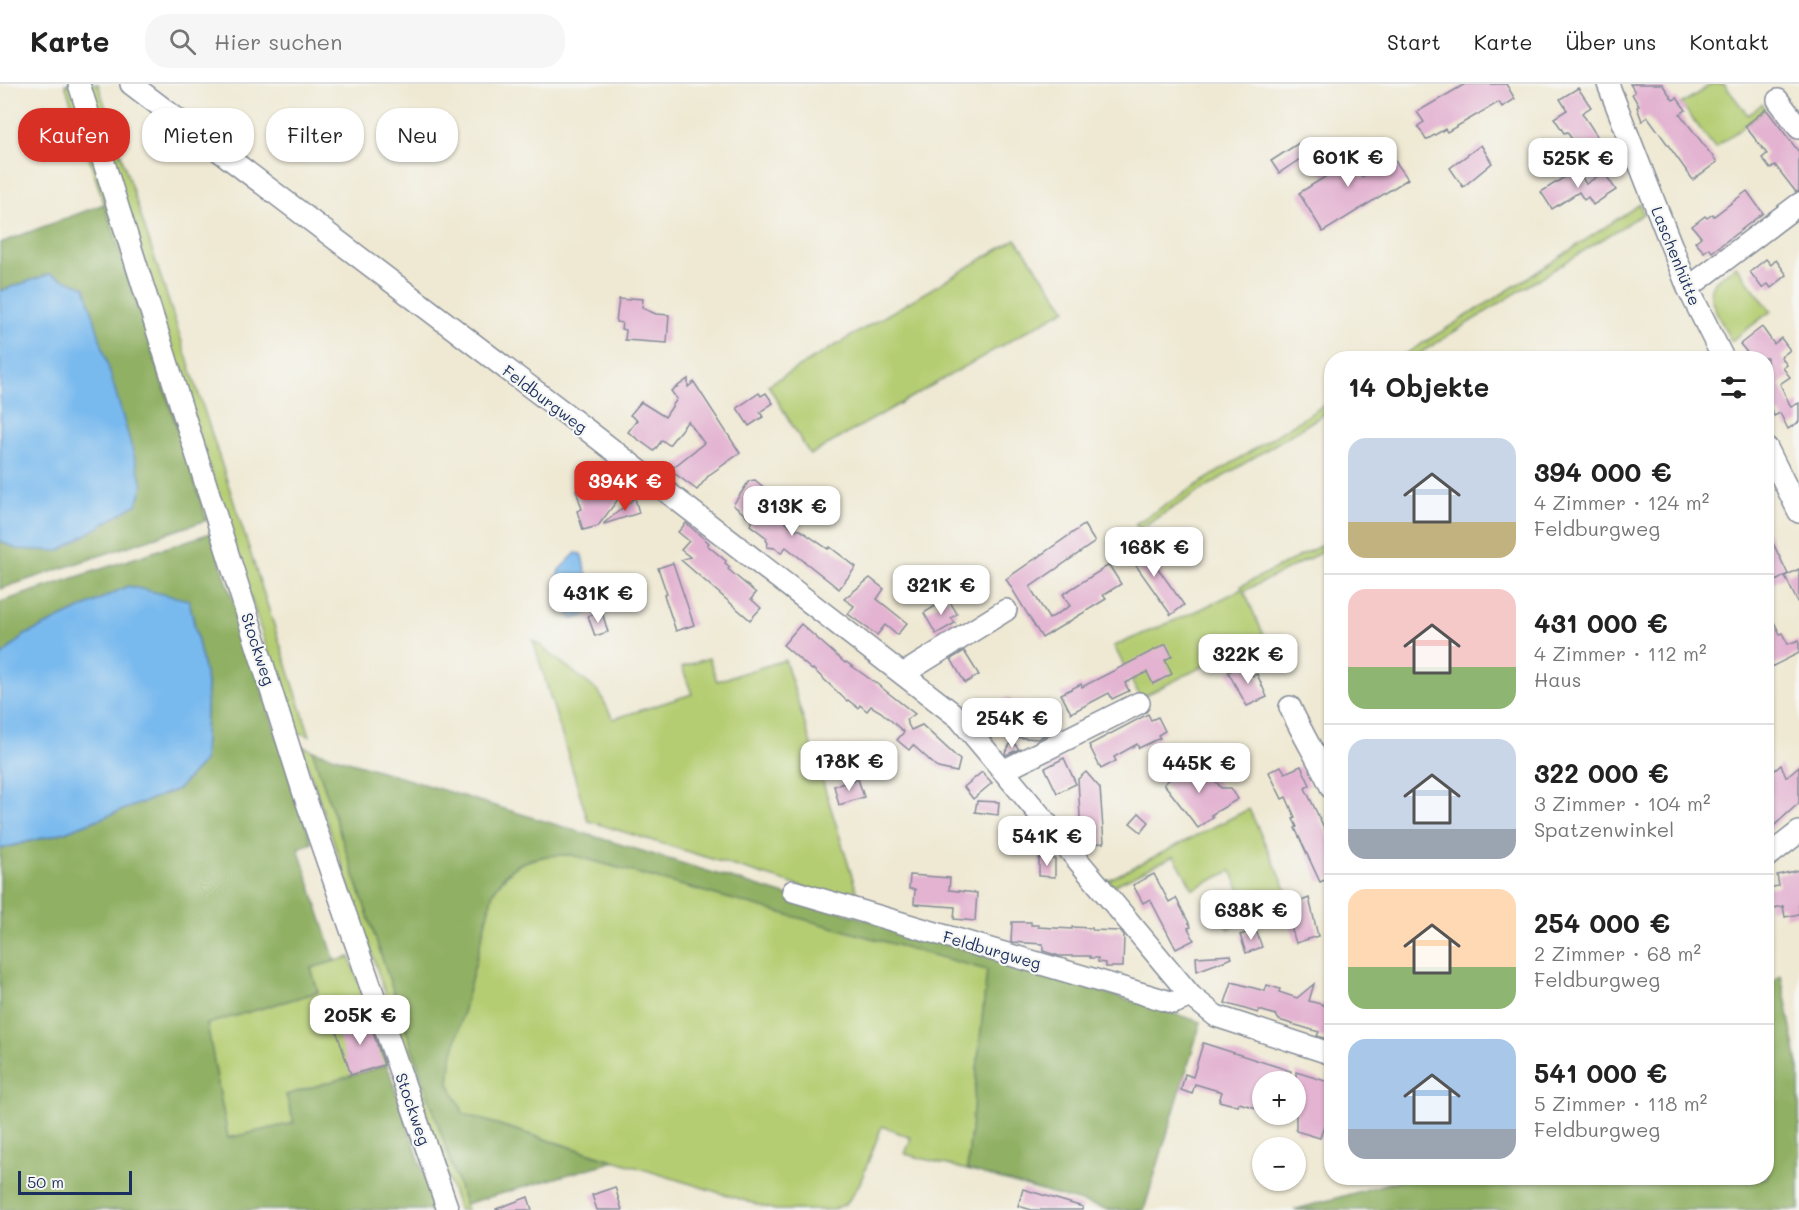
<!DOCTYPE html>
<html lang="de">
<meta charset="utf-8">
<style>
:root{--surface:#fff;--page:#f6f6f6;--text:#222;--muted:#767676;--line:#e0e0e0;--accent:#d93025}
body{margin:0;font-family:Mali,sans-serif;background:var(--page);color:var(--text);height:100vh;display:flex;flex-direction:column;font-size:22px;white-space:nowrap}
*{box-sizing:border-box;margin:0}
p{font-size:20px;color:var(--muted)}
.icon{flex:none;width:33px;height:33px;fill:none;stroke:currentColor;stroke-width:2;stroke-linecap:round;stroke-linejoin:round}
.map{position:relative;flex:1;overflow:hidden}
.panel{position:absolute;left:1324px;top:267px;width:450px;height:834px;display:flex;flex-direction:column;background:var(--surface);border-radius:24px;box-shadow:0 2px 4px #0004}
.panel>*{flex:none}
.hud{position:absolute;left:18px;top:24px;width:570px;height:54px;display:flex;gap:12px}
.fabs{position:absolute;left:1252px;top:987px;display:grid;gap:12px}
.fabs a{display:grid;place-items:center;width:54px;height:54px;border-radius:50%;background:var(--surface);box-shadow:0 2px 4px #0004;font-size:30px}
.scale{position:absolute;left:18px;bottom:15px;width:114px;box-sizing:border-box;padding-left:6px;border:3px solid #1b2f5e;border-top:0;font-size:16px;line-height:21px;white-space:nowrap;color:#1b2f5e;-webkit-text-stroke:4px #f6f6f2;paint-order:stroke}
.price{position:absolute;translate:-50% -51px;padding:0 14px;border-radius:12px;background:#fff;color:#222;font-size:20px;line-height:39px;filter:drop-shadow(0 2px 3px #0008)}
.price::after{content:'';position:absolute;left:50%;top:36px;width:18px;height:14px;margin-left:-9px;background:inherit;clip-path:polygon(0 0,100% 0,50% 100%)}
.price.current{background:var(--accent);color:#fff}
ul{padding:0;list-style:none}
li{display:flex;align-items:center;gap:18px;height:150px;padding:0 24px}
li+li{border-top:2px solid var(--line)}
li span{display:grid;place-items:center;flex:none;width:168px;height:120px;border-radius:18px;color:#555}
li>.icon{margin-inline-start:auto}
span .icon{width:72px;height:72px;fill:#fffc;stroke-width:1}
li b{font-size:26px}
h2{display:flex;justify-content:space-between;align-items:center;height:72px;padding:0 24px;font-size:26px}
.tag{padding:0 21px;border-radius:24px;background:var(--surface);box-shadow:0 2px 4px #0004;font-size:21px;line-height:54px}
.tag.current{background:var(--accent);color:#fff}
header{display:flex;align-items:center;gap:36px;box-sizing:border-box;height:84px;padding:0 30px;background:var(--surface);border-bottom:2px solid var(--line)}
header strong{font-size:28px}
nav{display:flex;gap:33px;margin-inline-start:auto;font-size:21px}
.search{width:420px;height:54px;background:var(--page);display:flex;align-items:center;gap:15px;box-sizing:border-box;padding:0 21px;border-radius:24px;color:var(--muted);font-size:22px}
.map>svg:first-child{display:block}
.green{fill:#b5cd72;stroke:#687e68;stroke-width:1.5}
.forest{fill:#90b064;stroke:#567061;stroke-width:1.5}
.water{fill:#79baee;stroke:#4a74a6;stroke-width:1.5}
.building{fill:#e3b3d1}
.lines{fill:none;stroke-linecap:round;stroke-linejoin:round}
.minor-casing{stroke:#858c98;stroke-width:24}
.minor{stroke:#fff;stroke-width:21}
.labels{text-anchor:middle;stroke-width:4.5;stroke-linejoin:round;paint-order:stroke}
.street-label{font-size:16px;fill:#1b2f5e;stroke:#f6f6f2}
</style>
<header>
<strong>Karte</strong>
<div class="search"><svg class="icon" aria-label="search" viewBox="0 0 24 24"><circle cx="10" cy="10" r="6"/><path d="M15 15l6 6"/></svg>Hier suchen</div>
<nav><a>Start</a><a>Karte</a><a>Über uns</a><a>Kontakt</a></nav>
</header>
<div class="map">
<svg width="1799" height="1126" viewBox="0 0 1799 1126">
<rect width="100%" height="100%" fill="#f6f6f2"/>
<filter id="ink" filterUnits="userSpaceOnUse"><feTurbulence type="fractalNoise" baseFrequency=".0167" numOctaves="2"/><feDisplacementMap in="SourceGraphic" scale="12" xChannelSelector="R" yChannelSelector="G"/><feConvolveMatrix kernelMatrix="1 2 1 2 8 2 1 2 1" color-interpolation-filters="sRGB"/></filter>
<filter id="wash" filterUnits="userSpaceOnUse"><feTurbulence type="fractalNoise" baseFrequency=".008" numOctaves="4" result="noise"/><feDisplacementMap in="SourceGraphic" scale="24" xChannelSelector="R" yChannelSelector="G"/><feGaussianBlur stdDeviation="1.35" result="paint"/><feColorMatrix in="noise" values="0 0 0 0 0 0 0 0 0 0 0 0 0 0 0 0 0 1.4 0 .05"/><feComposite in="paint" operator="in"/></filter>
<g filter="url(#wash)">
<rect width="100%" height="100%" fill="#efe9d3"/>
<g class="green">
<polygon points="65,0 74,0 207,436"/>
<polygon points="88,0 98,0 310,652 293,647"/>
<polygon points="1712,0 1724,0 1748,31 1762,20 1766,25 1715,64 1681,20"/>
<polygon points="1640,120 1643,130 1412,274 1399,274 1534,190"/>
<polygon points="1016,155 1066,225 810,371 768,301"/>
<path d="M1736,182L1771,227L1731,257C1726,246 1707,215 1711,204C1714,195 1728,188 1736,182Z"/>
<polygon points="1332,316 1332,325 1139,445 1135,440"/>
<polygon points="1332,456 1332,463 1244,507 1264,552 1140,614 1114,562 1197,527 1242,505 1241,502"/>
<polygon points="533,556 599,608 613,635 692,610 682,583 709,574 717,597 785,576 861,821 588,737"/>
<polygon points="301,662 312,666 467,1126 459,1126"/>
<polygon points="1249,725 1293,820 1228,845 1224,839 1250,828 1231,787 1193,805 1174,772 1113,802 1108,796"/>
<path d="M551,771H572L987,886L967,1086L905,1070L911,1054L882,1042L860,1099L847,1119L833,1126H775L464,1030L449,999L451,977L493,808C513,781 518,778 551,771Z"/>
<polygon points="350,873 387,981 286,1011 294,1039 228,1054 207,940 318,908 311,884"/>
</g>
<g class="forest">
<polygon points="104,120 207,436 0,505 0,457 17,465 50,190 0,207 0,159"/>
<polygon points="211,449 312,759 298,764 335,877 311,884 318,908 207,940 228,1054 294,1039 286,1011 387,981 436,1126 0,1126 0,765 62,749 178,705 204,677 207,599 189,516 25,551 0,573 0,518"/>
<path d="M312,666L1201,938L1144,1126H1109L967,1086L987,886L572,771C551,771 524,772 508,788C502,794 498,801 493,808L451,977L449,999L464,1030L615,1077L465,1120Z"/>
<polygon points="1781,891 1799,986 1799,1126 1294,1126 1407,1094 1767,1094 1767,903"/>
</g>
<g class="water">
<polygon points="50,190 85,203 143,402 137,420 59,467 17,465 0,457 0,207"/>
<path d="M576,469L581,470C584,476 583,479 585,485C588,497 599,505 602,518C594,526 583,535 571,535L557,493L559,486Z"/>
<polygon points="128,502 189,516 207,599 204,677 178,705 62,749 0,765 0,573 25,551"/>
</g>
<g id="blocks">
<g class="building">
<polygon points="1465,0 1506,0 1515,15 1502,23 1499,18 1447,48 1445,45 1426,56 1418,42 1424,38 1417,28"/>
<polygon points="1630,0 1662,0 1673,16 1677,14 1686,26 1680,30 1717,78 1693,96 1648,33 1642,37 1637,23 1639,22 1632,10 1635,8"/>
<polygon points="1578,4 1591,23 1582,29 1601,58 1582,70 1567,48 1564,49 1554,34 1567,26 1560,15"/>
<polygon points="1766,25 1799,68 1799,107 1796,108 1775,81 1770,85 1762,74 1767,70 1745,42"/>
<polygon points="1305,55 1312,67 1279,89 1271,77"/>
<polygon points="1481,61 1492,79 1463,103 1450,84"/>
<polygon points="1338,62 1362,93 1391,71 1408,95 1323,148 1299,109 1325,93 1315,80"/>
<polygon points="1577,85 1586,100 1604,88 1616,106 1593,121 1588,113 1584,116 1579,108 1552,125 1541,108"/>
<polygon points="1747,107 1763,129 1712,168 1709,164 1704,168 1695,158 1701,153 1692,142 1705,132 1707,134 1713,130 1714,132"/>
<polygon points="1766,175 1771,181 1776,176 1787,191 1771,204 1768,200 1762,204 1750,188"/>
<polygon points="630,214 643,215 642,224 656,230 669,231 667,259 625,256 626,246 621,245 622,239 616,238 619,215 630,216"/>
<polygon points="1762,243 1774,260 1781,254 1790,266 1781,273 1787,281 1783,284 1790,293 1780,300 1791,323 1799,319 1799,338 1788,345 1780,329 1774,332 1767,316 1767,274 1752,274 1740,260"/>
<polygon points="688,295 688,303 694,298 740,369 709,391 697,406 670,386 704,359 688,337 669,361 662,356 654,367 628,348 637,336 630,331 641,318 665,333 677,315 671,307"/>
<polygon points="759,309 761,312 766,309 773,319 760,328 763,333 749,342 737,324"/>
<polygon points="755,396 767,406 761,413 768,419 765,422 794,445 800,446 828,465 830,463 856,483 839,505 786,463 781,469 775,464 767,463 768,459 766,456 767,454 750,441 753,437 733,421 749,397"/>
<polygon points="631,398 598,442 583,446 577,427 582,425 576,406 598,399 600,408"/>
<polygon points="635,414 639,429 604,440 604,439"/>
<polygon points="686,439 709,459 707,461 726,477 725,479 730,483 728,485 756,509 751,515 761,524 750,536 681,476 690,473 681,466 689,457 678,448"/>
<polygon points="1084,441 1095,458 1030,503 1049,535 1070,522 1063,510 1109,481 1121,500 1103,511 1106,515 1042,554 1006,495"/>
<polygon points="1767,447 1788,490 1767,502"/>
<polygon points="1138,456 1184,521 1171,531 1125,466"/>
<polygon points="673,479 694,541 676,547 664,511 667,510 658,484"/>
<polygon points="1799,485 1799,521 1785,492"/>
<polygon points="870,494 884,505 877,515 907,539 897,551 885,541 877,551 848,530 854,522 844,515"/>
<polygon points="948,514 957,530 951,534 955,539 936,550 924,529"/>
<polygon points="1767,524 1780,550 1782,549 1788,560 1799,556 1799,569 1767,585"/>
<polygon points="602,528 608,548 595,552 588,532"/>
<polygon points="801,540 845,579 846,578 877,600 915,630 906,636 911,646 922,641 960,676 957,688 938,684 913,661 909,666 897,656 904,648 881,628 871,622 867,627 860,621 858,624 848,616 847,617 813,585 812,586 783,561"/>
<polygon points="1166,560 1172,572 1165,576 1172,590 1153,600 1147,588 1125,599 1129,607 1112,615 1109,609 1071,629 1061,610 1081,600 1082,603"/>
<polygon points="964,567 979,591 965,599 951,575"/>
<polygon points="1247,579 1253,592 1257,590 1267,613 1247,622 1228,588"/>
<polygon points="1008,613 1023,631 1030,625 1050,648 1038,655 1012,653 990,626"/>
<polygon points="1148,630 1151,636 1158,633 1165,647 1158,651 1160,654 1139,664 1137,660 1114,673 1116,677 1101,685 1089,661"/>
<polygon points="1012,657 1019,665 1006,671 1005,669"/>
<polygon points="1064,674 1076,700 1057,709 1045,684"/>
<polygon points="1198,680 1210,695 1213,693 1221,704 1231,704 1238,715 1211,731 1213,733 1198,744 1164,700 1184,684 1187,683 1190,686"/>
<polygon points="1781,681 1786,693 1799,682 1799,719 1767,748 1767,693"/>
<polygon points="1281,682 1285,689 1301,682 1310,701 1305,704 1332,760 1332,793 1320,798 1295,744 1297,743 1293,735 1295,733 1286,713 1282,715 1269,688"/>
<polygon points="982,688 992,699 973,715 964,703"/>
<polygon points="1086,688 1100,704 1104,759 1091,760 1091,751 1081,751 1078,695"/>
<polygon points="858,695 864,713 839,721 834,702"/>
<polygon points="977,717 999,718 998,731 975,728"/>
<polygon points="1139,729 1149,738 1141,748 1130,739"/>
<polygon points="1039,774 1055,775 1055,793 1039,792"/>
<polygon points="1799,786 1799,830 1785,833 1783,822 1769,825 1767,804 1779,802 1777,791"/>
<polygon points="1154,790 1169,818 1176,814 1191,843 1188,844 1194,856 1176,865 1150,815 1143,819 1133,801"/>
<polygon points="910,791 950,794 949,806 977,809 975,837 954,835 955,823 914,820 915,805 909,805"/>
<polygon points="1309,814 1318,852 1296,859 1288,834 1293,832 1291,821"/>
<polygon points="1012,838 1031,838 1031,841 1038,841 1038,843 1072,845 1072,843 1092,844 1092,846 1120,847 1124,852 1123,883 1105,883 1105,879 1098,878 1098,874 1090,874 1090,872 1059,872 1043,867 1043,860 1011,858"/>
<polygon points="1256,846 1262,863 1246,869 1240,851"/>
<polygon points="1231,871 1232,874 1197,887 1196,873"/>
<polygon points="1232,898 1265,907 1267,901 1280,905 1279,908 1297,914 1314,900 1309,917 1332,923 1332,956 1317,952 1319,948 1279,936 1276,931 1259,926 1258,929 1225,919"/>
<polygon points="368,933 384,981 351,991 335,943"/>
<polygon points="1203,959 1291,987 1288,998 1263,998 1263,1026 1239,1019 1238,1022 1219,1017 1222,1008 1195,1000 1192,1010 1181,1006 1185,990 1193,993"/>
<polygon points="1296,988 1332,999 1332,1044 1324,1042 1320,1054 1296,1047"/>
<polygon points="615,1103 622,1126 597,1126 592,1111"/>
<polygon points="1023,1105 1083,1123 1082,1126 1032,1126 1018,1122"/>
<polygon points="528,1113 532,1126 496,1126 496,1125"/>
</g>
</g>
</g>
<g filter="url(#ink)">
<use href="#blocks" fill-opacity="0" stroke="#858c98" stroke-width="1.5"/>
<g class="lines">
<defs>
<g id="minor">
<polyline points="79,0 304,710 448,1126"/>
<polyline points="131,0 587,346 959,634 1191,912 1216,932 1332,970"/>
<polyline points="1608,0 1688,204 1723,274"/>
<polyline points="1778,16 1799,44"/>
<polyline points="1688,204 1799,120"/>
<polyline points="1767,364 1799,428"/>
<polyline points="903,590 1006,526"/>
<path d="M1290,623C1303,652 1319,677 1332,705"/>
<polyline points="1003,687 1139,619"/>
<polyline points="1767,773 1799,748"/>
<polyline points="793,807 1174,919 1191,912"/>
</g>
</defs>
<use href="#minor" class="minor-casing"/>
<use href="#minor" class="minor"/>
</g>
</g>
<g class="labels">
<g class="street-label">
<text transform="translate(1676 172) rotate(68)" y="6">Laschenhütte</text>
<text transform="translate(545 315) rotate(37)" y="6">Feldburgweg</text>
<text transform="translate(258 565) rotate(72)" y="6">Stockweg</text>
<text transform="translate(992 866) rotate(16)" y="6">Feldburgweg</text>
<text transform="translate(413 1025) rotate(71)" y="6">Stockweg</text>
</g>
</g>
</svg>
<div class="fabs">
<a>+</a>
<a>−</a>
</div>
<div class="scale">50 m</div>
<b class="price" style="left:1348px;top:104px">601K €</b>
<b class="price" style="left:1578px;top:105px">525K €</b>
<b class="price current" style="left:625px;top:428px">394K €</b>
<b class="price" style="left:792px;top:453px">313K €</b>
<b class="price" style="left:1154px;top:494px">168K €</b>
<b class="price" style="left:941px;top:532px">321K €</b>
<b class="price" style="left:598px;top:540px">431K €</b>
<b class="price" style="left:1248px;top:601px">322K €</b>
<b class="price" style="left:1012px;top:665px">254K €</b>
<b class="price" style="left:849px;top:708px">178K €</b>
<b class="price" style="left:1199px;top:710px">445K €</b>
<b class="price" style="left:1047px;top:783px">541K €</b>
<b class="price" style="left:1251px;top:857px">638K €</b>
<b class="price" style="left:360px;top:962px">205K €</b>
<div class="hud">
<a class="tag current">Kaufen</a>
<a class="tag">Mieten</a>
<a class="tag">Filter</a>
<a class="tag">Neu</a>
</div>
<section class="panel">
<h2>14 Objekte<svg class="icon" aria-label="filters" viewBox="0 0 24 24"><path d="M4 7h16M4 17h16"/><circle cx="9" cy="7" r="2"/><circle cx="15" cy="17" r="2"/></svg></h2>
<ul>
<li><span style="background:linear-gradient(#c9d6e8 70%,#c2b280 0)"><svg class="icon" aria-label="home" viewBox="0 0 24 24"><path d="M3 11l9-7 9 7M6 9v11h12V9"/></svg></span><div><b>394 000 €</b><p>4 Zimmer · 124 m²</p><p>Feldburgweg</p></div></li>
<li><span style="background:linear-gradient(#f6c9c9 65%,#8fb573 0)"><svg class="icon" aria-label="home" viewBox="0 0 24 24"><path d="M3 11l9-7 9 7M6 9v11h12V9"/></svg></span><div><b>431 000 €</b><p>4 Zimmer · 112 m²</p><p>Haus</p></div></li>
<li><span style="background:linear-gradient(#c9d6e8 75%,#9aa5b1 0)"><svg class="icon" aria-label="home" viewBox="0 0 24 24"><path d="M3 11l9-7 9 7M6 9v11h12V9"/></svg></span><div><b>322 000 €</b><p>3 Zimmer · 104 m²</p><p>Spatzenwinkel</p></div></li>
<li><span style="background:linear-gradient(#ffd9b3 65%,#8fb573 0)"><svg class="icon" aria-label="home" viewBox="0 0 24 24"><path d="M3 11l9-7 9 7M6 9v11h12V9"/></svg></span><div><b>254 000 €</b><p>2 Zimmer · 68 m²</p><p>Feldburgweg</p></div></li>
<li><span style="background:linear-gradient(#a9c7e8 75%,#9aa5b1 0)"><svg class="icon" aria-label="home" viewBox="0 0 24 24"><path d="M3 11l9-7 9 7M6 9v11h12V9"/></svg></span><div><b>541 000 €</b><p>5 Zimmer · 118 m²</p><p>Feldburgweg</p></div></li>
</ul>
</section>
</div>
